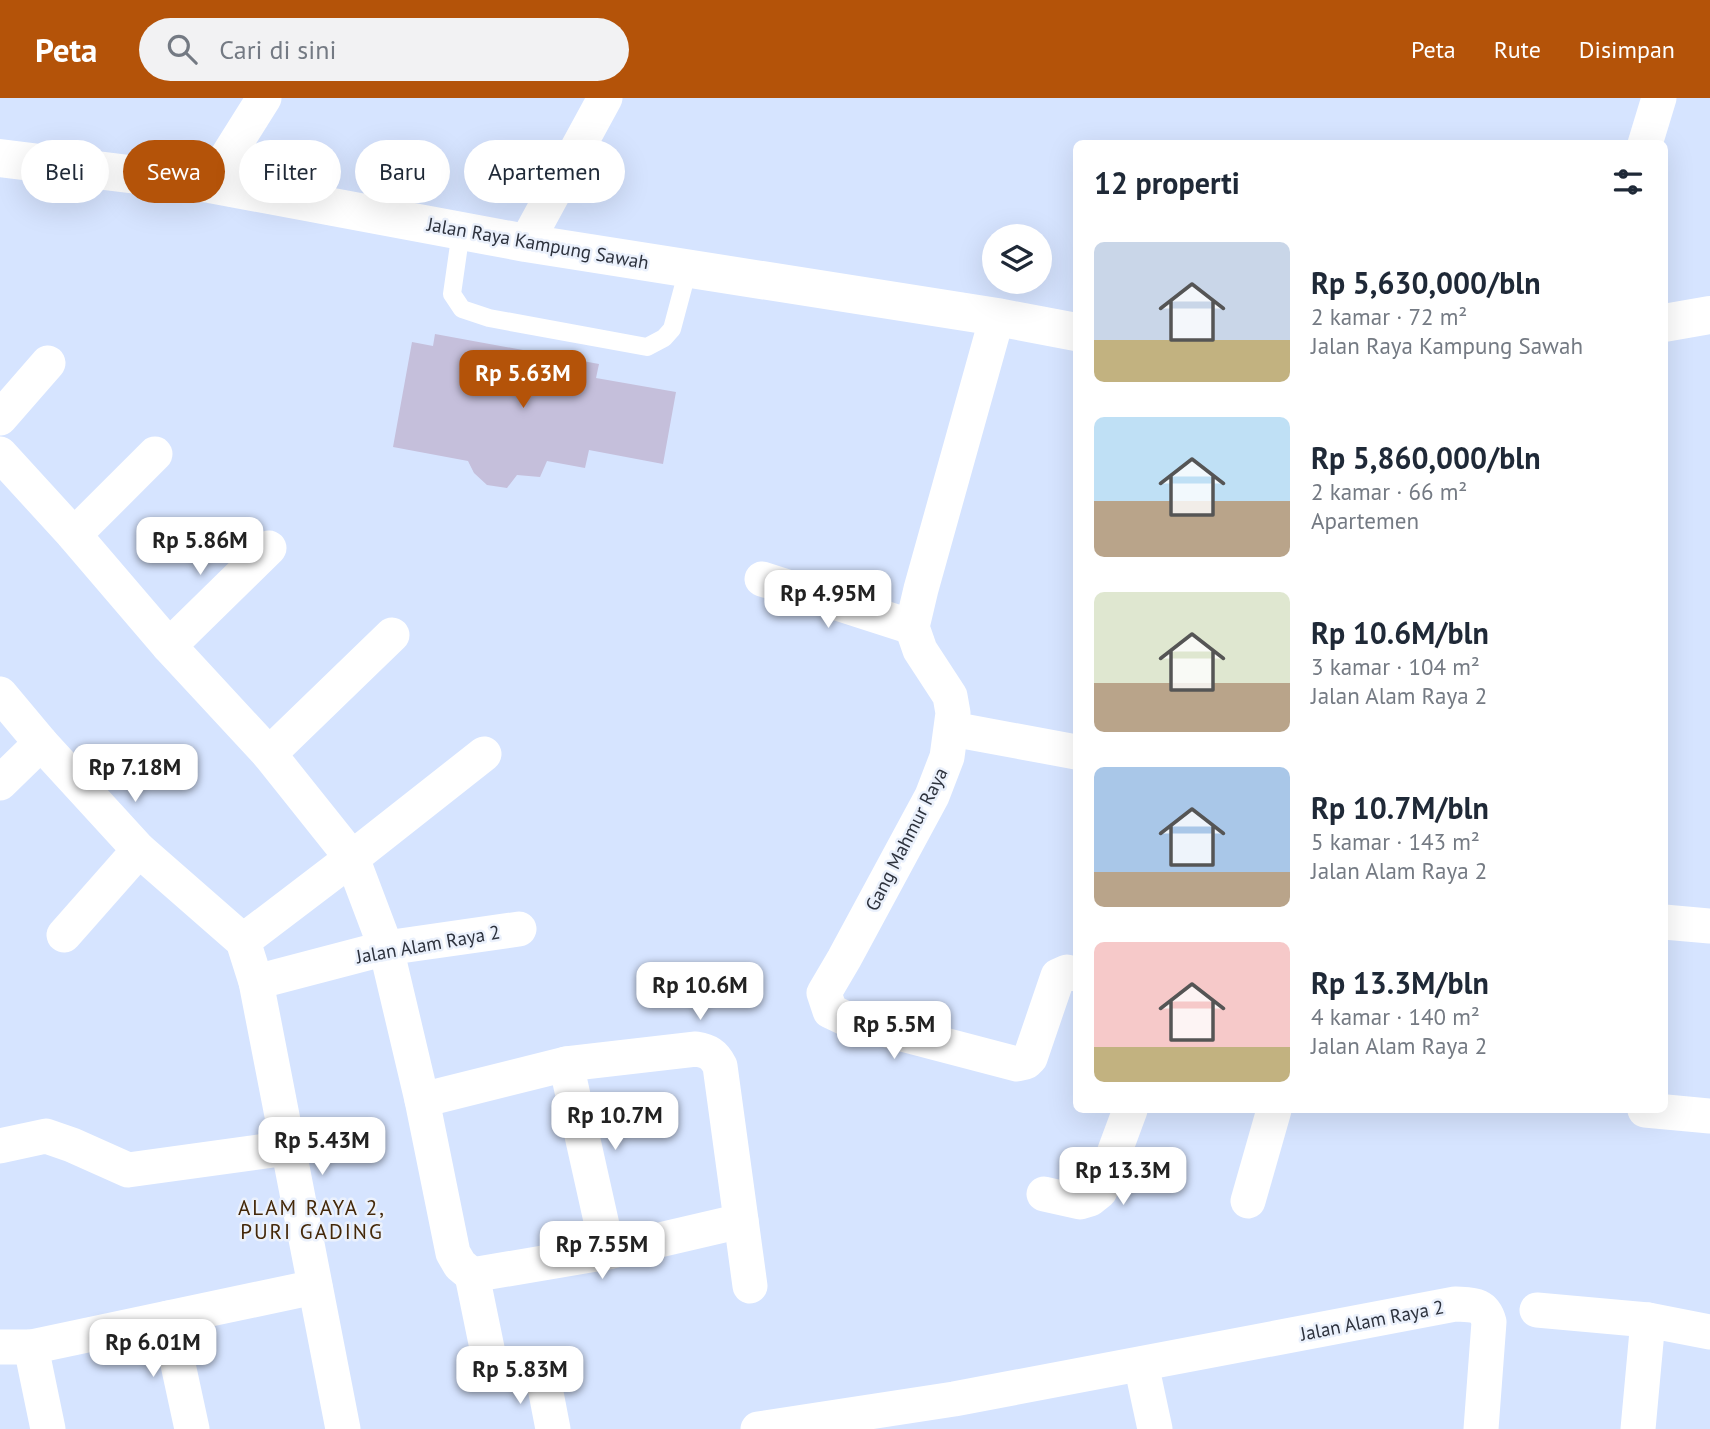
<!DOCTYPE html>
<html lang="id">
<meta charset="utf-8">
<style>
:root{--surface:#fff;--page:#f2f2f3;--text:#1f2937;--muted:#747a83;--accent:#b45309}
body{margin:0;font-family:"PT Sans",sans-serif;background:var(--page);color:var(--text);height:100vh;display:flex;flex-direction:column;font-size:26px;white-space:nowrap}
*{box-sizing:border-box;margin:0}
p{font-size:23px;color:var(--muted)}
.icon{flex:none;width:38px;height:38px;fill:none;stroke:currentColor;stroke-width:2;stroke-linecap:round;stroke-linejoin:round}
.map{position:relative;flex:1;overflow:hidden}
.side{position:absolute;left:1073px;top:42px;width:595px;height:973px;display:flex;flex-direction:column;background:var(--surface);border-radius:10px;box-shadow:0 7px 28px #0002}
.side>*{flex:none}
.top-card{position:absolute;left:21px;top:42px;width:665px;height:63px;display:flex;gap:14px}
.tools{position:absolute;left:982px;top:126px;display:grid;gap:14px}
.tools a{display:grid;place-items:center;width:70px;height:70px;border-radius:50%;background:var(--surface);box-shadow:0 7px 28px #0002;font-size:35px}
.price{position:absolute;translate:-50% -60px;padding:0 16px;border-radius:14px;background:#fff;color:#222;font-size:23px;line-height:46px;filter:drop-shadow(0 2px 4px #0008)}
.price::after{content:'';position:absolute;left:50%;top:42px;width:21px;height:16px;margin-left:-10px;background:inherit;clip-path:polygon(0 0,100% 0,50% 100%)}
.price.on{background:var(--accent);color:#fff}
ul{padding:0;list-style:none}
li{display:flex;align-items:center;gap:21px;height:175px;padding:0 21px}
li span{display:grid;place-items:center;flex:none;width:196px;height:140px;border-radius:10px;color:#555}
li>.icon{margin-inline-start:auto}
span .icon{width:84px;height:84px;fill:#fffc;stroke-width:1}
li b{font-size:30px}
h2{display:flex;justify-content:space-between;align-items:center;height:84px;padding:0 21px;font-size:30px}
.tag{padding:0 24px;border-radius:32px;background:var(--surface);box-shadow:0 7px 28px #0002;font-size:24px;line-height:63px}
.tag.on{background:var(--accent);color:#fff}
header{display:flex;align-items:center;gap:42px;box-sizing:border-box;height:98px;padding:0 35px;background:var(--accent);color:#fff}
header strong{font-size:33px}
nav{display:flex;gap:38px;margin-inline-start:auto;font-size:24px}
.search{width:490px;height:63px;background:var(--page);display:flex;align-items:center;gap:18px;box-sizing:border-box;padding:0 24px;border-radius:38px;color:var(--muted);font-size:26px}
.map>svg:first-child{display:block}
.building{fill:#c5bfdb}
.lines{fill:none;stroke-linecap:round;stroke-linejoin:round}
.service{stroke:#fff;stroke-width:18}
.minor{stroke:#fff;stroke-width:35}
.tertiary{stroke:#fff;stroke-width:38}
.labels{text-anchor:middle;stroke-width:5;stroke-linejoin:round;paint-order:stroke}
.street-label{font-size:19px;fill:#2c313c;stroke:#ebf1fc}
.neighbourhood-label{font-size:21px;letter-spacing:2px;fill:#442809;stroke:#ebf1fc}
</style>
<header>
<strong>Peta</strong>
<div class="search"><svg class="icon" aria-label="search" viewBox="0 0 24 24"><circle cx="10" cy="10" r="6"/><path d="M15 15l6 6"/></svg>Cari di sini</div>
<nav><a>Peta</a><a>Rute</a><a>Disimpan</a></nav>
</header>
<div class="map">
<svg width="1710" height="1331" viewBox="0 0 1710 1331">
<rect width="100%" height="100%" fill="#d6e4ff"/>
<polygon class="building" points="435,236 599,266 596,280 676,294 663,366 589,352 585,370 547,363 540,379 517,377 507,390 487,387 474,375 468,363 393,349 412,244 433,248"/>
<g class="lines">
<polyline class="service" points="461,133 452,196 462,211 489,220 647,249 664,240 672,231 688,171"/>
<g class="minor">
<polyline points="1645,46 1659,0"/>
<polyline points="210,86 264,0"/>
<polyline points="526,145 605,0"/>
<polyline points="997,219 921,491 912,529 920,552 950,598 953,615 947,659 932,698 844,861 824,895 830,913 849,922 1017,966 1026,964 1030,960 1058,878 1067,874 1076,876"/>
<polyline points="0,320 48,265"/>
<polyline points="0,356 74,437 169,548 269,656 352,760 386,850 422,1002 453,1155 460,1167 472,1177"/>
<polyline points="74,437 155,356"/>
<polyline points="762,481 912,529"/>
<polyline points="169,548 269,450"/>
<polyline points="0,596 41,645 139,752 243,843 256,884 343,1331"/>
<polyline points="952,631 1076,654"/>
<polyline points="269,656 392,537"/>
<polyline points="0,685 41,645"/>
<polyline points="1664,824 1710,828"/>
<polyline points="64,837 139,752"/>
<polyline points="243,843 352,760 484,656"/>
<polyline points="256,884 386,850 519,831"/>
<polyline points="566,966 608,1154"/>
<path d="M422,1002L566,966L696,951C708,953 714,956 720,968L750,1188"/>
<polyline points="1645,1012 1710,1018"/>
<polyline points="0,1048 46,1038 72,1047 128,1072 288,1050"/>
<polyline points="1044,1096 1080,1104 1090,1101 1100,1093 1130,1012"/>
<polyline points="1248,1103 1274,1012"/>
<polyline points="1537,1212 1648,1222"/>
<polyline points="168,1220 192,1331"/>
<polyline points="0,1249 31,1249 315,1189"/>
<polyline points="31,1249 48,1331"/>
<polyline points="488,1255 472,1177 608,1154 741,1123"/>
<polyline points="1141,1266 1155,1331"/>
<polyline points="542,1274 553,1331"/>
<path d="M758,1331L954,1301L1455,1206C1472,1207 1484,1205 1489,1224L1481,1331"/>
<polyline points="1638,1331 1648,1222 1710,1234"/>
</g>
<g class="tertiary">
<polyline points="0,60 210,86 526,145 997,219 1076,234"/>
<polyline points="1664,225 1710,217"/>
</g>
</g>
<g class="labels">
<g class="street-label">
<text transform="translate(538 145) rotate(10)" y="7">Jalan Raya Kampung Sawah</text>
<text transform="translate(906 741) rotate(-63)" y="7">Gang Mahmur Raya</text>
<text transform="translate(428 846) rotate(-10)" y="7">Jalan Alam Raya 2</text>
<text transform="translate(1372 1222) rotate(-11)" y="7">Jalan Alam Raya 2</text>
</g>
<g class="neighbourhood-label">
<text x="312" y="1117">ALAM RAYA 2,<tspan x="312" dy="24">PURI GADING</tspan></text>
</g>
</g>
</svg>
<div class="tools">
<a><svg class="icon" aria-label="layers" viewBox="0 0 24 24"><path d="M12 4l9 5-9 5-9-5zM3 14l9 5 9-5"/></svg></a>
</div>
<b class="price on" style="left:523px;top:312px">Rp 5.63M</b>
<b class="price" style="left:200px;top:479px">Rp 5.86M</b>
<b class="price" style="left:828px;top:532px">Rp 4.95M</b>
<b class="price" style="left:135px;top:706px">Rp 7.18M</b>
<b class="price" style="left:700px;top:924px">Rp 10.6M</b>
<b class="price" style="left:894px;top:963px">Rp 5.5M</b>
<b class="price" style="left:615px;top:1054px">Rp 10.7M</b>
<b class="price" style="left:322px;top:1079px">Rp 5.43M</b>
<b class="price" style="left:1123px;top:1109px">Rp 13.3M</b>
<b class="price" style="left:602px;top:1183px">Rp 7.55M</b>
<b class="price" style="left:153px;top:1281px">Rp 6.01M</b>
<b class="price" style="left:520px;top:1308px">Rp 5.83M</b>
<div class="top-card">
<a class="tag">Beli</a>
<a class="tag on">Sewa</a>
<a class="tag">Filter</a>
<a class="tag">Baru</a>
<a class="tag">Apartemen</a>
</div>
<section class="side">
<h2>12 properti<svg class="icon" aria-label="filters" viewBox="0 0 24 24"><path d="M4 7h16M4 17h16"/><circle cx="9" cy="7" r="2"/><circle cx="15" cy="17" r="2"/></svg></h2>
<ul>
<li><span style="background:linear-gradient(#c9d6e8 70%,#c2b280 0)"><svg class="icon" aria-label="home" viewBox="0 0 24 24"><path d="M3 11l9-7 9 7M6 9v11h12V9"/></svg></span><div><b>Rp 5,630,000/bln</b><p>2 kamar · 72 m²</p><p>Jalan Raya Kampung Sawah</p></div></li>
<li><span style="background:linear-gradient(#bfe0f5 60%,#b9a48a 0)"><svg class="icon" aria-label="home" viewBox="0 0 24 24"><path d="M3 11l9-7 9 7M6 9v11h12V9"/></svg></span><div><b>Rp 5,860,000/bln</b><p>2 kamar · 66 m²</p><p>Apartemen</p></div></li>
<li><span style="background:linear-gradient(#dfe7d0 65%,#b9a48a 0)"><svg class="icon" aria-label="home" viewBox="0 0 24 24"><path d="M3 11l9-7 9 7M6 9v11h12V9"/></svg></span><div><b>Rp 10.6M/bln</b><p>3 kamar · 104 m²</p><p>Jalan Alam Raya 2</p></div></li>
<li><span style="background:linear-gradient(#a9c7e8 75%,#b9a48a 0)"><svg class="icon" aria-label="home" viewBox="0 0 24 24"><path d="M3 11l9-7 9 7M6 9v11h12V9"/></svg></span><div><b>Rp 10.7M/bln</b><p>5 kamar · 143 m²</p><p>Jalan Alam Raya 2</p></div></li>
<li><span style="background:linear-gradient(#f6c9c9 75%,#c2b280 0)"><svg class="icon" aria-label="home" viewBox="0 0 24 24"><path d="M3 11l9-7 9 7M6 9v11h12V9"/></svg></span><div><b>Rp 13.3M/bln</b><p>4 kamar · 140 m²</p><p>Jalan Alam Raya 2</p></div></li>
</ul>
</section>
</div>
